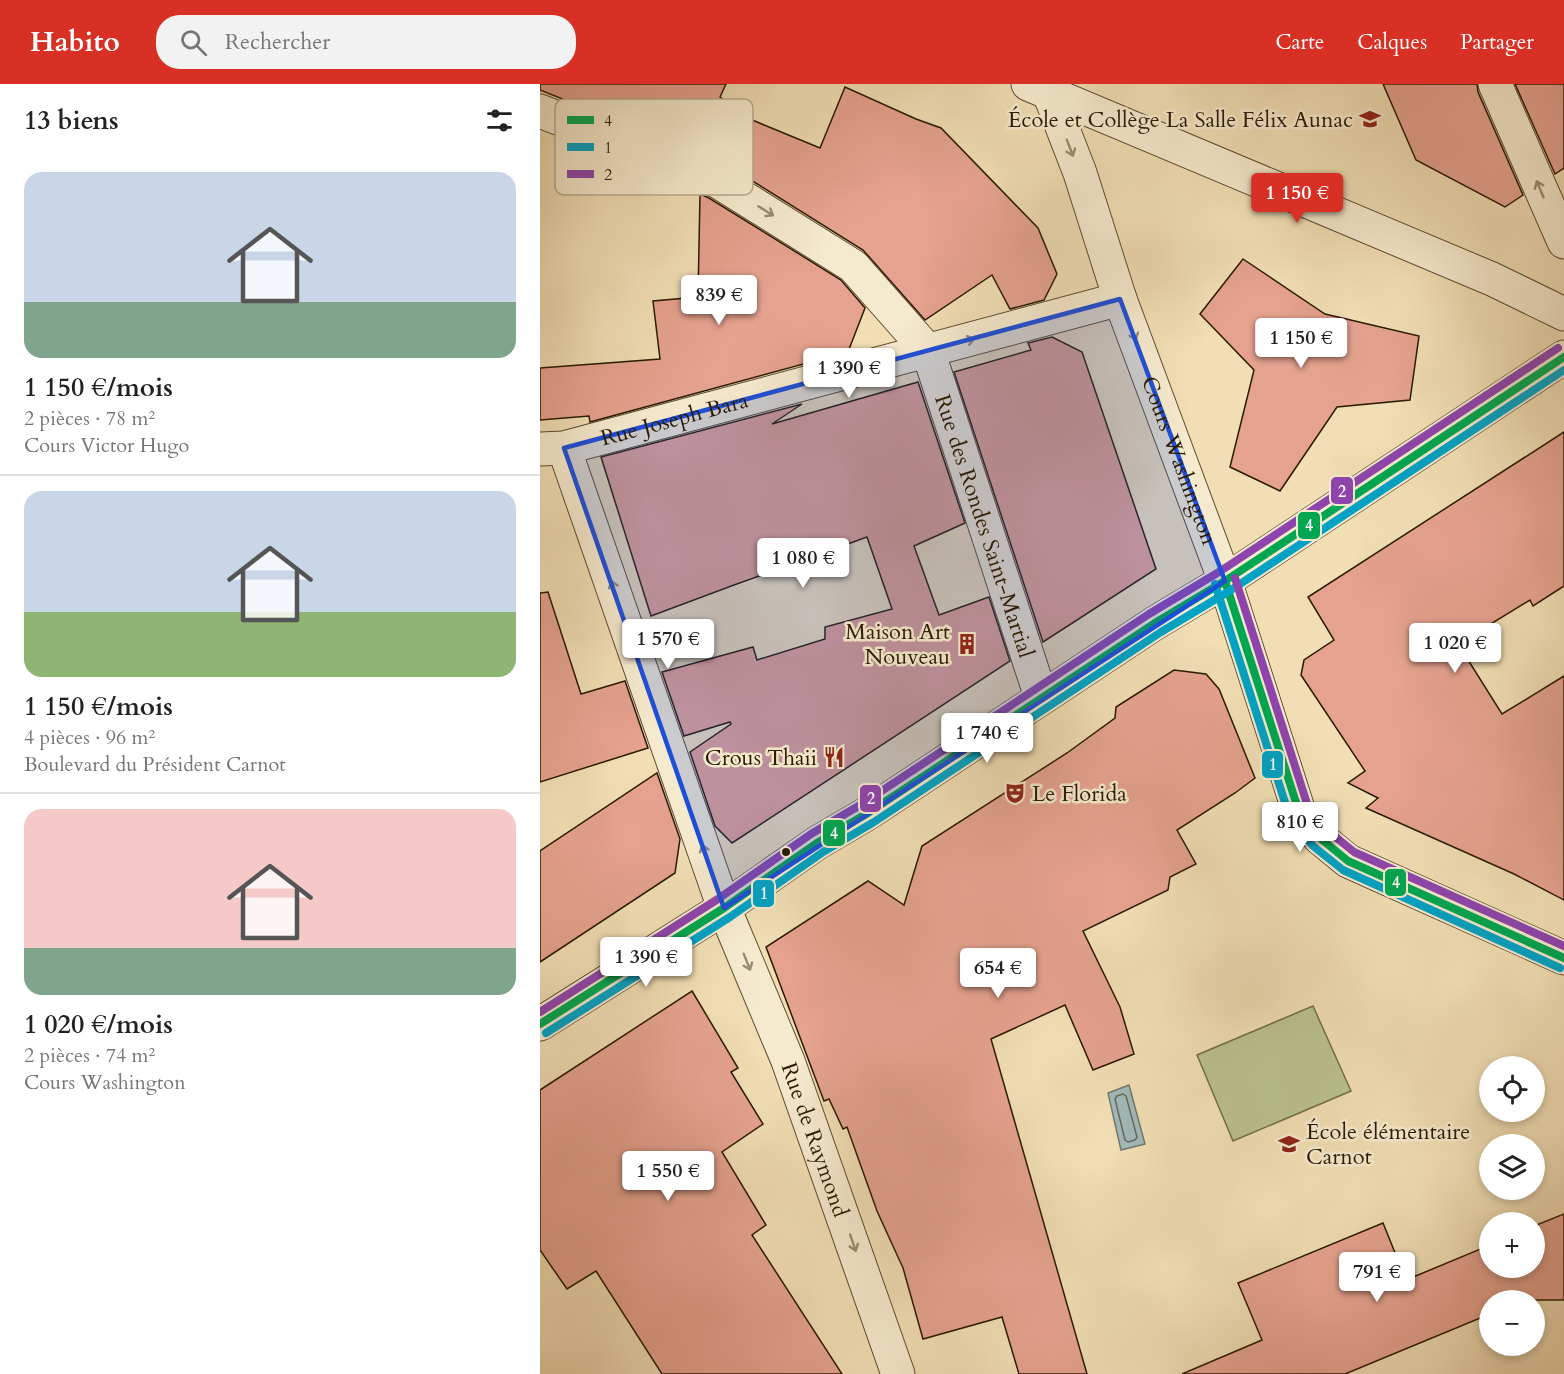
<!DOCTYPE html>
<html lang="fr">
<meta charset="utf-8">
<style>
:root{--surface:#fff;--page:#f2f2f2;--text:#222;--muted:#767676;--line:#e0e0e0;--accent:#d93025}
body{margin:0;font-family:Cardo,serif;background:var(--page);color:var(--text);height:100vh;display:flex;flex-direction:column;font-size:22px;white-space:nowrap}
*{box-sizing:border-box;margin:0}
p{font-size:20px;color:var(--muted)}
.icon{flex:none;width:33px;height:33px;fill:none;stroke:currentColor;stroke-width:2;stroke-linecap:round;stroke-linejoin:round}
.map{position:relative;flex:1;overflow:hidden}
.details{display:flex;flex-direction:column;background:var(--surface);width:540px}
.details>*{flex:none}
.buttons{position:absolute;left:939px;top:972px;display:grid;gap:12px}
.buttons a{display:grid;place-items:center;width:66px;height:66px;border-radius:50%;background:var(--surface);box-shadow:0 3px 9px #0003;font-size:30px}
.price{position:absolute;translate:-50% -51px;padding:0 14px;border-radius:6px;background:#fff;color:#222;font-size:20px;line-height:39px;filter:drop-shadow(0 2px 3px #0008)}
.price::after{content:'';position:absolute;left:50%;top:36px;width:18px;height:14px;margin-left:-9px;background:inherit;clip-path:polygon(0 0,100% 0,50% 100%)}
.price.current{background:var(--accent);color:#fff}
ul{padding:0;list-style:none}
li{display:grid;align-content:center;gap:12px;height:318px;padding:0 24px}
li+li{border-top:2px solid var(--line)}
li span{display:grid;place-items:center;height:186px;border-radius:18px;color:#555}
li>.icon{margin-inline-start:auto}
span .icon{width:108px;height:108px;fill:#fffc;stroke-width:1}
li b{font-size:26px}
h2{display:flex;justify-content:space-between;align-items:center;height:72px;padding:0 24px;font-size:26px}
header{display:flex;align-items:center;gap:36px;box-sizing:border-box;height:84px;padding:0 30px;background:var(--accent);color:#fff}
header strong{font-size:28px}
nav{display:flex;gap:33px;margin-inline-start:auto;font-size:21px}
.search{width:420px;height:54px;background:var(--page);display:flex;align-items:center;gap:15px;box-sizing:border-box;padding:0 21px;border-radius:24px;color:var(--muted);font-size:22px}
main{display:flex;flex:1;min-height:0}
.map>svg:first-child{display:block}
.green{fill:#b9c18d;stroke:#726d48;stroke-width:1.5}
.water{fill:#a1b9b9;stroke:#717970;stroke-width:1.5}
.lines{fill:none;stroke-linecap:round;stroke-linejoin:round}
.shore{stroke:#66695e;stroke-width:1.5}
.building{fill:#e5a28f;stroke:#2a1903;stroke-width:1.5}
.minor-casing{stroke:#5c4a2f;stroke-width:35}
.minor{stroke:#f6eace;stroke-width:33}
.bus-1-casing{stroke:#f6eace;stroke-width:12}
.bus-2-casing{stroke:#f6eace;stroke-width:12}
.bus-3-casing{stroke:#f6eace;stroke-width:12}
.bus-1{stroke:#00a651;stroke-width:8}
.bus-2{stroke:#02a2c4;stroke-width:8}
.bus-3{stroke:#8e44ad;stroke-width:8}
.oneway{stroke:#9a8c73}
.marked{fill:#1d4ed8;fill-opacity:0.2;stroke:#1d4ed8;stroke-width:4.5;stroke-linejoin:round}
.bus-dot{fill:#2a1903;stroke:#f6eace;stroke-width:2}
.labels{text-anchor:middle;stroke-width:5;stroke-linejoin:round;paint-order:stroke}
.poi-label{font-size:22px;fill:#2a1903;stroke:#f6eace;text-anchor:end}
.street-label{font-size:22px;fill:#2a1903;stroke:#f6eace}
.key{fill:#f6eace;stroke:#b9ab91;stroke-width:1.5}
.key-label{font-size:16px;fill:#2a1903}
.line-badge{stroke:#f6eace;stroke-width:2}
.badge-label{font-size:16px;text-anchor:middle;font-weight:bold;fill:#fff}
</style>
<header>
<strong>Habito</strong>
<div class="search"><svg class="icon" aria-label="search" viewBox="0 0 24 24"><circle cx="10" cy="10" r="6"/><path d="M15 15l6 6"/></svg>Rechercher</div>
<nav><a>Carte</a><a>Calques</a><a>Partager</a></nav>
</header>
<main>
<section class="details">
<h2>13 biens<svg class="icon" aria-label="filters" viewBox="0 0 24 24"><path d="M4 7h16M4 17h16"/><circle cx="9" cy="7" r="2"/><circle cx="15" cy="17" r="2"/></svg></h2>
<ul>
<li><span style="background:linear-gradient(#c9d6e8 70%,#7fa58c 0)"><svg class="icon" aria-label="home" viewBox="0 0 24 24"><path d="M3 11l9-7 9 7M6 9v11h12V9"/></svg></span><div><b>1 150 €/mois</b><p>2 pièces · 78 m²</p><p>Cours Victor Hugo</p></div></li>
<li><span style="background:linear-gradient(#c9d6e8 65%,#8fb573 0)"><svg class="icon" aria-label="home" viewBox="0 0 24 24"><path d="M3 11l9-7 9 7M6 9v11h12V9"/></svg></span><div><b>1 150 €/mois</b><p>4 pièces · 96 m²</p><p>Boulevard du Président Carnot</p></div></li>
<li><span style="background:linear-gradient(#f6c9c9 75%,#7fa58c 0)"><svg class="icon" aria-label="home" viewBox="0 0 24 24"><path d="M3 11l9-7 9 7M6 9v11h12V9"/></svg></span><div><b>1 020 €/mois</b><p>2 pièces · 74 m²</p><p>Cours Washington</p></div></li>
</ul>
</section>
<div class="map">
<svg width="1024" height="1290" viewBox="0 0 1024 1290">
<rect width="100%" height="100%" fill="#f1deb4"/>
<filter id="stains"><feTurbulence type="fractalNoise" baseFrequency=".00333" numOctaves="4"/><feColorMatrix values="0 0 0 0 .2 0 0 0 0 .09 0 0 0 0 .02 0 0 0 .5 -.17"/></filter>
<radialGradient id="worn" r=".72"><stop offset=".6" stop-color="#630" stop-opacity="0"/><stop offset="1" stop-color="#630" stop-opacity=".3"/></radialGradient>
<polygon class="green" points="773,922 811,1007 693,1057 657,971"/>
<polygon class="water" points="589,1001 605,1060 581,1066 568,1009"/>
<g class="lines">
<polygon class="shore" points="583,1010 586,1012 597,1053 595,1056 588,1058 585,1056 575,1015 577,1012"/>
</g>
<g class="building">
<polygon points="0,0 186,0 180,13 186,17 183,24 280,64 305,3 376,35 401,44 498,144 517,190 504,216 470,225 452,191 385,236 323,166 187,81 0,6"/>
<polygon points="843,0 937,0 938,8 983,111 965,123 876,76"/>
<polygon points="975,0 1024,0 1024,84 1015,90"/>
<polygon points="160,110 169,114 301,196 325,224 308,268 50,338 49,332 0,336 0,284 120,275 113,217 158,213"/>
<polygon points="703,175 785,230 879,252 870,316 797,323 740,407 690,383 714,286 660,230"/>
<polygon points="512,253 542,268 616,485 503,558 414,288 491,266 488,259"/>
<polygon points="378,298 425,439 374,462 399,531 449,513 470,577 192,759 175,742 150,668 191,640 190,638 144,652 122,588 213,563 217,576 285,555 285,543 352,525 327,453 194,501 111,532 61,373 262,320 232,340"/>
<polygon points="1024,348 1024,502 993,522 990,516 918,560 962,630 1024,592 1024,816 974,790 826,724 838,714 808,699 825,687 761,591 764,576 794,556 768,513"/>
<polygon points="8,508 41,610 85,597 108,664 0,698 0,509"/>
<polygon points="634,586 666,590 679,605 715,694 695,709 637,746 656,780 630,793 628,806 543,847 580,923 594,970 553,986 525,921 451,955 547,1290 479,1290 462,1233 383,1255 363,1184 337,1127 307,1043 303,1045 289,1015 284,1017 226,863 328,797 364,821 382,762 527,669 575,634 576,623"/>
<polygon points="117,689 140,755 135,789 0,878 0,767"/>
<polygon points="152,907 198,984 191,988 223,1040 182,1068 226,1141 212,1151 302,1290 122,1290 56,1187 27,1205 0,1166 0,1006"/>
<polygon points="1024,1130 1024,1216 950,1216 950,1230 805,1290 642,1290 722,1256 698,1199 843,1139 866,1196 950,1161 950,1184 994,1184 994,1142"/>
</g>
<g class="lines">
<defs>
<g id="minor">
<polyline points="488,0 952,195 1024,230"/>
<polyline points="955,0 1024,158"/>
<path id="s1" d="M509,9L540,89L580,215L685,497L760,731L780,754L808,777L1024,874"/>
<path id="s2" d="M0,27L177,97L313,182L388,267L501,613"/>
<path id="s3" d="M24,364L184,824L248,977L358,1290"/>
<path id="s4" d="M0,365L24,364L580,215"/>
<polyline points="0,940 184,824 277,759 328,729 615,539 685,497 1024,273"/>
</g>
</defs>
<use href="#minor" class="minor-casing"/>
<use href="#minor" class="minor"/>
<defs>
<g id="bus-1">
<polyline points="685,497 760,731 780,754 808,777 1024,874"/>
<polyline points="0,940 184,824 277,759 328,729 615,539 685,497 1024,273"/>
</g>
<g id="bus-2">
<polyline points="675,500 750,734 773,762 803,786 1020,884"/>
<polyline points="6,949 190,833 283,768 334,738 621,548 691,506 1024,286"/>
</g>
<g id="bus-3">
<polyline points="695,494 769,726 787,746 814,768 1024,862"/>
<polyline points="0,928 178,815 271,750 322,720 609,530 679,488 1018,264"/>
</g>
</defs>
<use href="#bus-1" class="bus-1-casing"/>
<use href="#bus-2" class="bus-2-casing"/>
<use href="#bus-3" class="bus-3-casing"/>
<use href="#bus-1" class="bus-1"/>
<use href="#bus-2" class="bus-2"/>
<use href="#bus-3" class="bus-3"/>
</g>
<defs><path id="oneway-shaft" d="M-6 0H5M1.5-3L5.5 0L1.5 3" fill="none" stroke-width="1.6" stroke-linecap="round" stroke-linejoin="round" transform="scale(1.5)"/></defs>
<g class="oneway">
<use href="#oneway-shaft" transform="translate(530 64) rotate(69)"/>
<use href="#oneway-shaft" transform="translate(1000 105) rotate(-113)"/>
<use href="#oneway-shaft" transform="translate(226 127) rotate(32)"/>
<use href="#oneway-shaft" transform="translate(593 248) rotate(70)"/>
<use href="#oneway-shaft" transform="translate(426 257) rotate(-15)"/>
<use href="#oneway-shaft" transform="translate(74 505) rotate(-109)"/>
<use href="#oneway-shaft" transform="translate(165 769) rotate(-109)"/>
<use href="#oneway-shaft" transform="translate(207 878) rotate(68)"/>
<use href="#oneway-shaft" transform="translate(313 1159) rotate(71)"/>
</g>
<path class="marked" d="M580,215L685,497L184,824L24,364Z"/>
<defs>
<symbol id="school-bare" viewBox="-9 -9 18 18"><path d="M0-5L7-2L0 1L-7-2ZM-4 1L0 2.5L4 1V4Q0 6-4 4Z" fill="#8f2418" stroke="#f6eace" stroke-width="2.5" paint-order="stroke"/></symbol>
<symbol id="building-bare" viewBox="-9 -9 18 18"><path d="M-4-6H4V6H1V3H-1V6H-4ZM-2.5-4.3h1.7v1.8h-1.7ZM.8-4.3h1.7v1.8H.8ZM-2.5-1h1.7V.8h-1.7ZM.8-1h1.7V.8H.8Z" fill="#8f2418" stroke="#f6eace" stroke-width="2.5" paint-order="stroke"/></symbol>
<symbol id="restaurant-bare" viewBox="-9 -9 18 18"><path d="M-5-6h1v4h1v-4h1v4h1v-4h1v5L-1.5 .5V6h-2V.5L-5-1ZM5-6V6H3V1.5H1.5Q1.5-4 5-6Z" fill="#8f2418" stroke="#f6eace" stroke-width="2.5" paint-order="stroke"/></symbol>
<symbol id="theatre-bare" viewBox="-9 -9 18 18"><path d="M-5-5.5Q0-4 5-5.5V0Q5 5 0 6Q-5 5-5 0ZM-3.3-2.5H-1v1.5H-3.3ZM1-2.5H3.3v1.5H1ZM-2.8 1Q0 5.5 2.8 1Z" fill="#8f2418" stroke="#f6eace" stroke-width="2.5" paint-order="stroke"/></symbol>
</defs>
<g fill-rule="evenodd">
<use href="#school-bare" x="815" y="20" width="30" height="30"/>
<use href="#building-bare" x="412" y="545" width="30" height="30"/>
<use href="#restaurant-bare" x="279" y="658" width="30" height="30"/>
<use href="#theatre-bare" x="460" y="694" width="30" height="30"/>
<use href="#school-bare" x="734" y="1045" width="30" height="30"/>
</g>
<circle class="bus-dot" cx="246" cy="768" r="5"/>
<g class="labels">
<g class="poi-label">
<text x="813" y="43">École et Collège La Salle Félix Aunac</text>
<text x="410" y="555">Maison Art<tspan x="410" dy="25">Nouveau</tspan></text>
<text x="277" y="681">Crous Thaii</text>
<text x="492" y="717" text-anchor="start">Le Florida</text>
<text x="766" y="1055" text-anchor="start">École élémentaire<tspan x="766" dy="25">Carnot</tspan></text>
</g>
<g class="street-label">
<text dy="8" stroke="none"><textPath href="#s4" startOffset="138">Rue Joseph Bara</textPath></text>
<text dy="8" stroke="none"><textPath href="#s1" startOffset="390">Cours Washington</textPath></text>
<text dy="8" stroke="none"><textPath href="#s2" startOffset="648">Rue des Rondes Saint-Martial</textPath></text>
<text dy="8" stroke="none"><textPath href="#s3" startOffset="736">Rue de Raymond</textPath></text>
</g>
</g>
<rect x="15" y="15" width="198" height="96" rx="9" class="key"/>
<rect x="27" y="32" width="27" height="8" fill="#00a651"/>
<rect x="27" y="59" width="27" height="8" fill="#02a2c4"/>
<rect x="27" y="86" width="27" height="8" fill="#8e44ad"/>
<g class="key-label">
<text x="64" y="42">4</text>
<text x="64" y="69">1</text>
<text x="64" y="96">2</text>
</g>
<g class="line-badge">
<rect x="790" y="392" width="24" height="29" rx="6" fill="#8e44ad"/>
<rect x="757" y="427" width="24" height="29" rx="6" fill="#00a651"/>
<rect x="721" y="666" width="23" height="29" rx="6" fill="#02a2c4"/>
<rect x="319" y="700" width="23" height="29" rx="6" fill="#8e44ad"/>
<rect x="282" y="735" width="24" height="28" rx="6" fill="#00a651"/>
<rect x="844" y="784" width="23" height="29" rx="6" fill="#00a651"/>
<rect x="212" y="795" width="23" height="29" rx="6" fill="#02a2c4"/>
</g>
<g class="badge-label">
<text x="802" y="413">2</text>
<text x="769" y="447">4</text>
<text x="733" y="686">1</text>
<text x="331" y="720">2</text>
<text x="294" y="755">4</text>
<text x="856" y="804">4</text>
<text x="224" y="815">1</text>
</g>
<rect width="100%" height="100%" filter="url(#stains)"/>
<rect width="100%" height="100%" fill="url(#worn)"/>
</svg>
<div class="buttons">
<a><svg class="icon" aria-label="locate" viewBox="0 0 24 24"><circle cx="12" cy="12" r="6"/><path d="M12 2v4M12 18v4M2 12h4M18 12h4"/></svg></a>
<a><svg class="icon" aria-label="layers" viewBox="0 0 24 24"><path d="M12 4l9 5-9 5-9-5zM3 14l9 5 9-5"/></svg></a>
<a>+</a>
<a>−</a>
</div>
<b class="price current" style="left:757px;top:140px">1 150 €</b>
<b class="price" style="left:179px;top:242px">839 €</b>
<b class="price" style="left:761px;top:285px">1 150 €</b>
<b class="price" style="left:309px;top:315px">1 390 €</b>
<b class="price" style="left:263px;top:505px">1 080 €</b>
<b class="price" style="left:128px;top:586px">1 570 €</b>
<b class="price" style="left:915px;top:590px">1 020 €</b>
<b class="price" style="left:447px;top:680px">1 740 €</b>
<b class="price" style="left:760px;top:769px">810 €</b>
<b class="price" style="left:106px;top:904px">1 390 €</b>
<b class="price" style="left:458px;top:915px">654 €</b>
<b class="price" style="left:128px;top:1118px">1 550 €</b>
<b class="price" style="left:837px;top:1219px">791 €</b>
</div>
</main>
